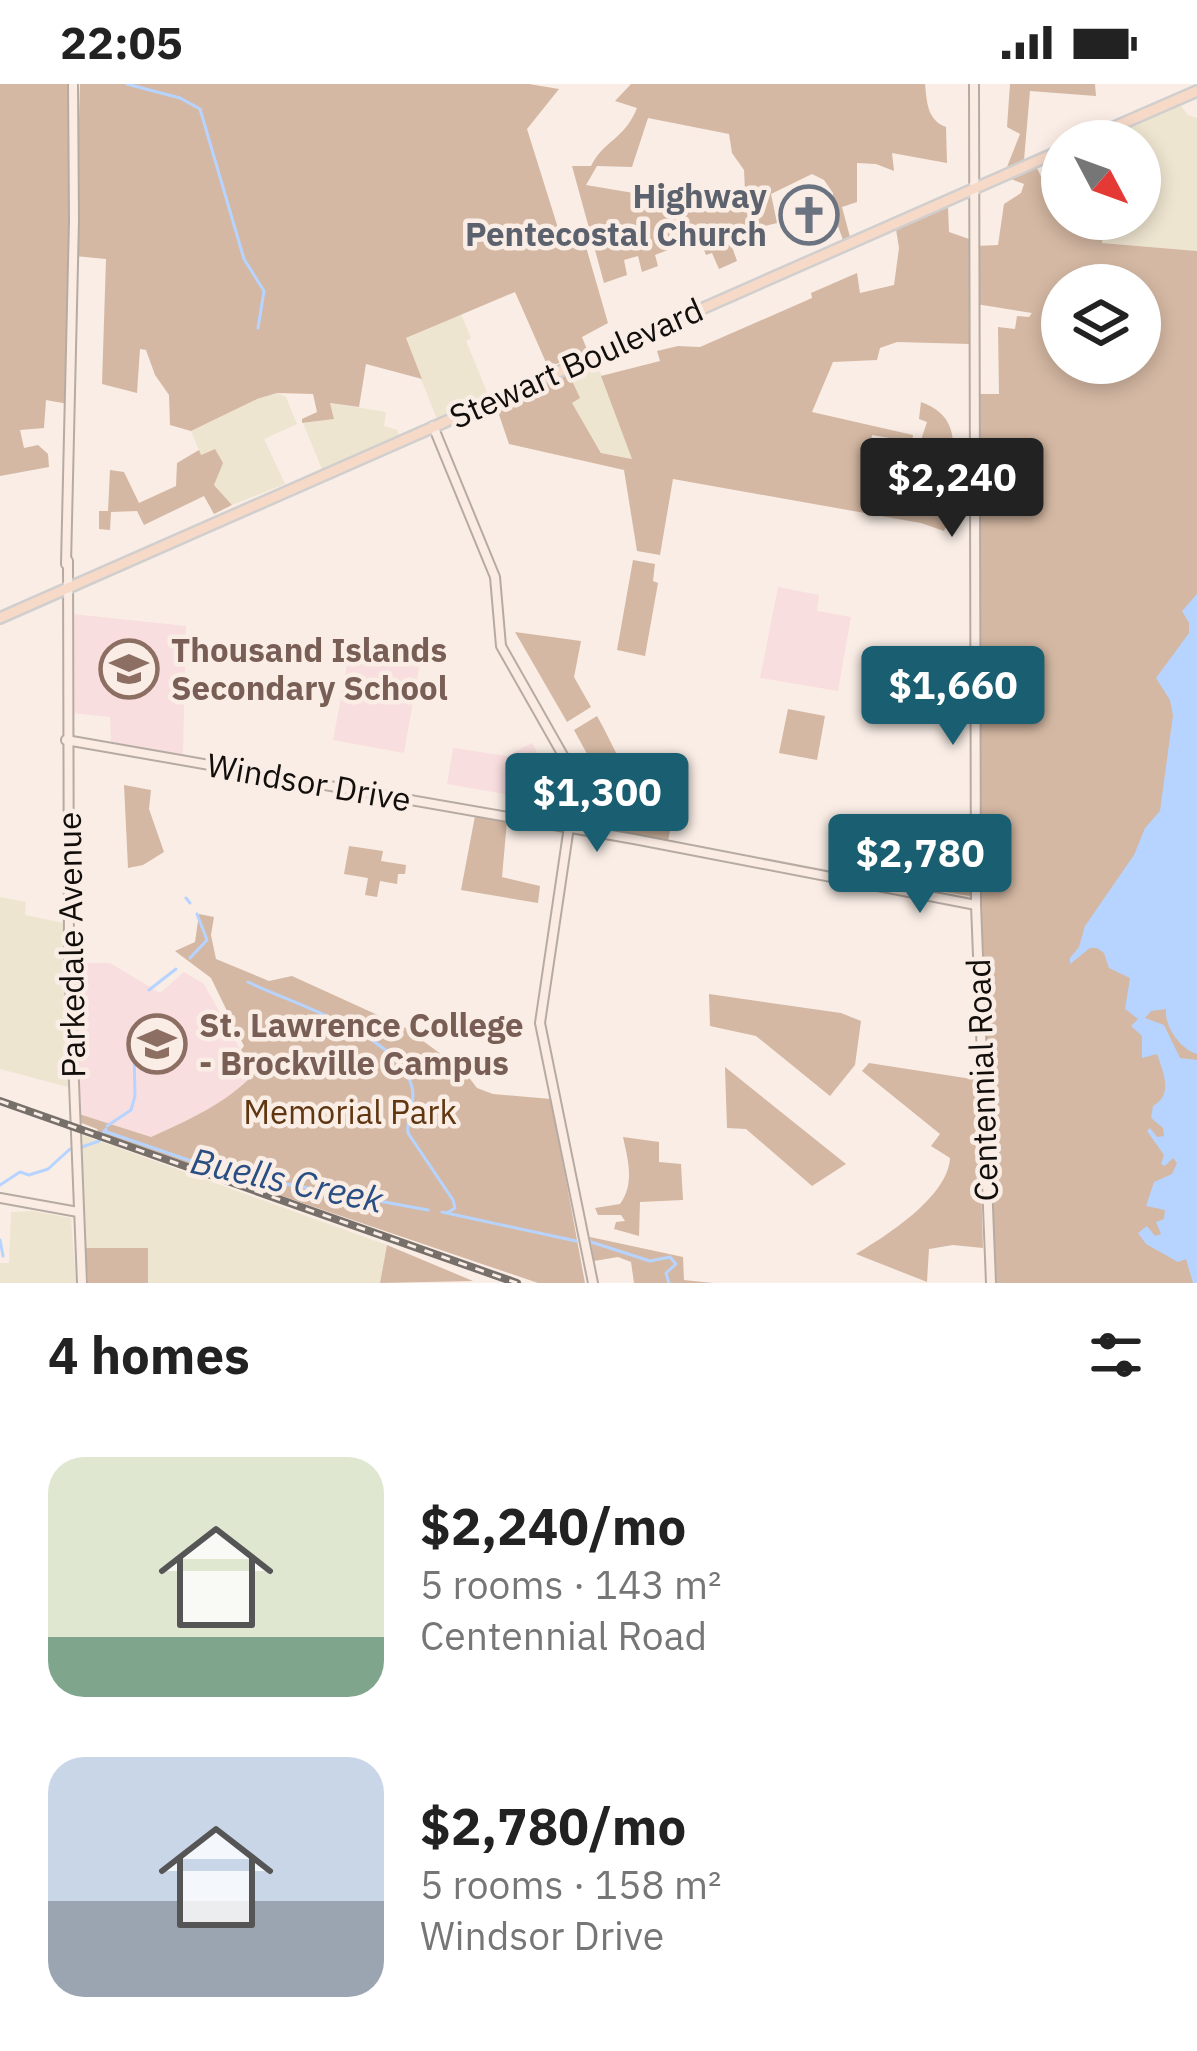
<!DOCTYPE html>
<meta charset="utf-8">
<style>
:root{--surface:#fff;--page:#f2f2f2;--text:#222;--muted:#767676;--accent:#1a5f71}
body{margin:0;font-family:"IBM Plex Sans",sans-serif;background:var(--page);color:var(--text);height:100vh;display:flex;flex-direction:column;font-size:45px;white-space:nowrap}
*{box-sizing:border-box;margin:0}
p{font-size:39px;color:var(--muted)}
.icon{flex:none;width:66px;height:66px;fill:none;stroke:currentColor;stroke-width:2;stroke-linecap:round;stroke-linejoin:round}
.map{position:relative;height:1199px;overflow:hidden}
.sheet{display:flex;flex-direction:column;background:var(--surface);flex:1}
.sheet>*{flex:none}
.needle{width:78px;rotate:131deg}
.fabs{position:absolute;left:1041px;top:36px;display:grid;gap:24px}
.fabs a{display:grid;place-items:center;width:120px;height:120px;border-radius:50%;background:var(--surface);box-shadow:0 6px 18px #0003;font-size:60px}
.price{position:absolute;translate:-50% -102px;padding:0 27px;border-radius:12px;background:var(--accent);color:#fff;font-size:39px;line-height:78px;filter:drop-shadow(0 3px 6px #0008)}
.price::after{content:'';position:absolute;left:50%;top:72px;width:36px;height:27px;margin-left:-18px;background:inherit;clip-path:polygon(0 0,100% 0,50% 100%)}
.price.current{background:#222;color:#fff}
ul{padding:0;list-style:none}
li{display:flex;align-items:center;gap:36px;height:300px;padding:0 48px}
li span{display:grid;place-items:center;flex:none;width:336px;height:240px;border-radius:36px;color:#555}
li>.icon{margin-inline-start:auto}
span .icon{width:144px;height:144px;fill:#fffc;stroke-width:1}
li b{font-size:51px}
h2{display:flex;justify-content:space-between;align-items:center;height:144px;padding:0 48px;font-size:51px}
.status{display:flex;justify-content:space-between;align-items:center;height:84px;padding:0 60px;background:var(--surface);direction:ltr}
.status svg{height:33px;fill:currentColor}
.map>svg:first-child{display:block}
.industrial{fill:#eee5d0}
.education{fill:#f9dedf}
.green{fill:#d4b8a3;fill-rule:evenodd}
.water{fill:#b6d4ff}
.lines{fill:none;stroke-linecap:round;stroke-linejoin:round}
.stream{stroke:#b6d4ff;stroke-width:3}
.secondary-casing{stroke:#b6aba3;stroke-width:12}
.primary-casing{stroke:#d0cfce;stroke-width:14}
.secondary{stroke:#fbece3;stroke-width:8}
.primary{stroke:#f7d9c8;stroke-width:9}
.rail-casing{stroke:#77706a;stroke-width:8}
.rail{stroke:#f9ede5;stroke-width:3;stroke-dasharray:9;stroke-linecap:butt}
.labels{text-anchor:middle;stroke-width:9;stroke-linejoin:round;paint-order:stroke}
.worship-label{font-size:33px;font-weight:bold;fill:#5b616d;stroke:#f9ede5;text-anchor:end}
.street-label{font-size:33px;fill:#120e0b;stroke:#f9ede5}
.education-label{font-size:33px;font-weight:bold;fill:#785e54;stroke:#f9ede5;text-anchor:start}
.park-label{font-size:33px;fill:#603610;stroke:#f9ede5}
.water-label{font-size:36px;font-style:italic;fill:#294e83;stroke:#f9ede5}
</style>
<div class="status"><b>22:05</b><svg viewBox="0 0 49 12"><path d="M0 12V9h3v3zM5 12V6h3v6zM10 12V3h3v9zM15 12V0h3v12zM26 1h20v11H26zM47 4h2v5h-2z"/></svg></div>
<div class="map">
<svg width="1197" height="1199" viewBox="0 0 1197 1199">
<rect width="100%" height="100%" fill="#f9ede5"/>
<g class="industrial">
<polygon points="1180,21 1188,31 1197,34 1197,167 1101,159 1104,135 1140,135 1140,57 1112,57 1110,52"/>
<polygon points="461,230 471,254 466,257 489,313 437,335 405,255"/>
<polygon points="595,275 632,367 633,375 602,369 571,318 568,288"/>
<polygon points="278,309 286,313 297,340 264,355 285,400 232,421 214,401 217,391 215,365 201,371 191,347 257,315"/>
<polygon points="330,319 386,328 384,342 397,346 399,351 322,385 303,339 334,335"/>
<polygon points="0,813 26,818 25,831 63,839 68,1003 0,985"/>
<polygon points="80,1050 387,1161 380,1199 148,1199 148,1164 85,1164"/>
<polygon points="33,1127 71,1134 76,1199 0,1199 0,1179 9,1179 11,1128"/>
</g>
<g class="education">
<polygon points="778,503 819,511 817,527 851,533 838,607 760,594"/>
<polygon points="73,530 186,542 183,671 111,658 110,633 72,629"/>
<polygon points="350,565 420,578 404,669 333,656"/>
<polygon points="532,659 553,696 549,718 447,700 453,664 507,672"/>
<polygon points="75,879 110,879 160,909 184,888 204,900 241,967 238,971 255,989 233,1012 209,1027 151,1053 79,1030"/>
</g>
<g class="green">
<polygon points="0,0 70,0 68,320 46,316 44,344 20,346 24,364 38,361 48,370 49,383 0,392"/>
<polygon points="80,0 529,0 559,5 527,45 563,160 584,156 608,239 582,253 588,268 548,283 515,208 406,254 422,295 366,280 359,323 330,319 334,335 302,339 302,335 317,328 313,310 277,309 257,315 191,347 170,341 169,311 155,291 146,266 140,265 137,309 102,300 106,175 75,172"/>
<path d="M631,0H925C927,18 927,36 946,43L947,79L892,69L894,87L876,80L857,79V118L842,123L850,153L843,156L831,123L833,109L824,96L812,90L771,110L777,139L728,151L737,177L719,185L712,169L706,171L699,154L655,171L658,182L642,188L638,172L624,176L627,191L604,199L572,82H591C605,55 624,56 637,24L615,17ZM648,34L729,50L732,69L744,86L746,128L586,101L597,82L632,83Z"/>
<polygon points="1010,0 1095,0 1096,12 1030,7 1024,76 1007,83 1020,50 1007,43"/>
<path d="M1037,84L1045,101L1062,105V135H1104L1102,159L1197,167V1199H995L981,820L977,310H999L998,243L1015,245L1017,232L1029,233L1032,229L976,220V162L998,161L1004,120L1021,109L1024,100L1011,95ZM1062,201H1140V279H1062Z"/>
<path d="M948,123L949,148L969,155L970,260L897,258L880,264L877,276L833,278L812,328L913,351L912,358L872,351L866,421L911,420L922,390V353L927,338L919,335L921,318C953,330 954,349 954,380L970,381V424L955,422L944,447L921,439L673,395L660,471L637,467L624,386L509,360L495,319L568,288L580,314L572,319L601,369L632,375L601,292L660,277L657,267L678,262L700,263L812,214L811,209L857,189L860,209L894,201L899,164L896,145Z"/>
<polygon points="215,365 223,379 214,401 232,421 214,430 204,412 144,441 137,427 111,428 110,446 99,445 99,427 108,427 110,386 124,388 139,419 176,402 177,379 199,366 201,371"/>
<polygon points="633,476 655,480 653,497 658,499 645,572 617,566"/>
<polygon points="515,548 581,557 574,593 591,623 567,638"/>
<polygon points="788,625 825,632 817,676 779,669"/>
<path d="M597,632C617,667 636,720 671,741L668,757L625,749L627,732L592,725L598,690L574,646Z"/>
<polygon points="124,701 151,706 149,725 164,768 143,781 128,784"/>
<polygon points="475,732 507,737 502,793 540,802 538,819 461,806"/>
<path d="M966,757L970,758V812L889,799L893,782C927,789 944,785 966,757Z"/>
<polygon points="349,762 383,767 381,777 406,781 405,790 398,790 397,800 380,797 377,813 365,811 368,794 344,790"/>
<path d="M199,830L214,833L211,851L216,875L269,897L292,892L404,943L464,987L477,1004L493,1010L551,1015L585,1199H538L99,1050L97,1045L79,1038V1030L151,1053C190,1035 224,1021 255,989L237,971L244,962L211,894L175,867L195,858Z"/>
<polygon points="709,910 841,929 861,937 855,981 830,1012 756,952 710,942"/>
<path d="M869,979L978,996L983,1164L953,1161L929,1165L927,1198L856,1170C886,1152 948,1113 950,1074L931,1062L940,1050L862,987Z"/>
<polygon points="725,983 846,1080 812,1102 746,1045 727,1044"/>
<path d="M623,1053L659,1058V1078L681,1080L683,1116L640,1118L639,1152L614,1145L616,1138L625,1137L621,1131H598L595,1124L620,1120C635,1100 628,1076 623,1053Z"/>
<polygon points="590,1153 683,1173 684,1196 713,1199 634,1199 631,1178 618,1173 594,1177"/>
<polygon points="387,1161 473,1197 380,1199"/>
<polygon points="85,1164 148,1164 148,1199 88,1199"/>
</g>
<path class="water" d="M1197,510V970C1180,965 1164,942 1166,925L1151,927L1145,934L1164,941L1180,974L1197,976V1199H1193L1186,1175L1178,1178L1146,1160L1138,1149L1147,1142L1155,1152L1161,1150L1156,1138L1164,1135L1165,1126L1146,1122L1154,1098L1172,1090L1177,1079L1173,1074L1165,1082L1161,1080L1164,1071L1147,1047L1150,1044L1157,1053L1164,1052L1163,1044L1151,1034L1153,1022C1173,1011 1164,990 1157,970L1142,974V952L1131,942L1138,935L1125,925L1130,894L1109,884L1104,869L1097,864H1090L1070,880V874L1079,863L1085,842L1134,771L1145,744L1160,727L1173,631L1170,616L1156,594L1189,549V539L1182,527Z"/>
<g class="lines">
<g class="stream">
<polyline points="127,0 180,14 200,25 244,175 264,207 258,244"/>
<polyline points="186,814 190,819"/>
<polyline points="190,874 207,856 197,830"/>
<path d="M248,898C292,920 399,950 412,1003C416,1019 406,1032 408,1049L453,1116L455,1124L447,1129"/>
<polyline points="149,906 176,885"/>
<polyline points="107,1042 131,1026 135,1012 134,965"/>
<polyline points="104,1047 226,1089 428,1126"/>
<polyline points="82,1063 99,1057 106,1045"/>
<polyline points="0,1101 20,1088 29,1091 48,1085 70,1065"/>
<polyline points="442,1128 576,1157"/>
<polyline points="0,1156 3,1172"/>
<polyline points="588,1157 650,1177 670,1173 676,1180 666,1189 669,1199"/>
</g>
<defs>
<g id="secondary">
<polyline points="974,0 976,821 991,1199"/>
<polyline points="433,342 495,493 501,562 573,689 575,702 540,939 593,1199"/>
<polyline points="68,477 69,874 82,1199"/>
<polyline points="66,480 74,136 73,0"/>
<polyline points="66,656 634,755 976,821"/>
<polyline points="0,1114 78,1128"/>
</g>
<g id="primary">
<polyline points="1082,57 1197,7"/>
<polyline points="0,534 1062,66"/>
</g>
</defs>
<use href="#secondary" class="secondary-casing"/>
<use href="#primary" class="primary-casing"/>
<use href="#secondary" class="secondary"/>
<use href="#primary" class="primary"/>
<defs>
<polyline id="rail" points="0,1017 517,1199"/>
</defs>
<use href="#rail" class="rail-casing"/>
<use href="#rail" class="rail"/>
</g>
<defs>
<symbol id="church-ring" viewBox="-11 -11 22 22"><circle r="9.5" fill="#f9ede5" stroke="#6b7280" stroke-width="1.5"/><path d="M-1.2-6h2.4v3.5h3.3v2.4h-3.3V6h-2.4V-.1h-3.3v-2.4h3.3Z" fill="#6b7280"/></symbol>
<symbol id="school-ring" viewBox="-11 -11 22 22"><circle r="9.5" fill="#f9ede5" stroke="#8d6e63" stroke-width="1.5"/><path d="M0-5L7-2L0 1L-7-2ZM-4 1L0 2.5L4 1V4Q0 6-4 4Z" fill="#8d6e63"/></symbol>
<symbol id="university-ring" viewBox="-11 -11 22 22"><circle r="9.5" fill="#f9ede5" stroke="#8d6e63" stroke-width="1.5"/><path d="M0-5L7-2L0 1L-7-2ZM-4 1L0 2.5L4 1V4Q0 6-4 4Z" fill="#8d6e63"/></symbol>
</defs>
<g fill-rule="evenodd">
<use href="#church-ring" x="776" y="98" width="66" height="66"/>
<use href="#school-ring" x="96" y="552" width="66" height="66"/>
<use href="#university-ring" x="124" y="927" width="66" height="66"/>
</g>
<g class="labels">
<g class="worship-label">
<text x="767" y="124">Highway<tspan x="767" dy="38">Pentecostal Church</tspan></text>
</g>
<g class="street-label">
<text transform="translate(576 279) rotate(-24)" y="12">Stewart Boulevard</text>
<text transform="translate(309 698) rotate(10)" y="12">Windsor Drive</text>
<text transform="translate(71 861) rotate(-91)" y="12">Parkedale Avenue</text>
<text transform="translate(982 996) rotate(-92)" y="12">Centennial Road</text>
</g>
<g class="education-label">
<text x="171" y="578">Thousand Islands<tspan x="171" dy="38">Secondary School</tspan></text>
<text x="199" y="953">St. Lawrence College<tspan x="199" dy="38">- Brockville Campus</tspan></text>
</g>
<g class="park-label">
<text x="350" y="1040">Memorial Park</text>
</g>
<g class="water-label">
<text transform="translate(287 1096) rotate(12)" y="13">Buells Creek</text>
</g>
</g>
</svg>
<div class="fabs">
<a><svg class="needle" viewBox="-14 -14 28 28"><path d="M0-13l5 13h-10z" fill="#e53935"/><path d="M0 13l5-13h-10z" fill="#767676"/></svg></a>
<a><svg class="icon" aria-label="layers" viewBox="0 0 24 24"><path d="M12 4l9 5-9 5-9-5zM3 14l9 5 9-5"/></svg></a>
</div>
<b class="price current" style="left:952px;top:456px">$2,240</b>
<b class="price" style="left:953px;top:664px">$1,660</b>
<b class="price" style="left:597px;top:771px">$1,300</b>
<b class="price" style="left:920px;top:832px">$2,780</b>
</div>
<section class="sheet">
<h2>4 homes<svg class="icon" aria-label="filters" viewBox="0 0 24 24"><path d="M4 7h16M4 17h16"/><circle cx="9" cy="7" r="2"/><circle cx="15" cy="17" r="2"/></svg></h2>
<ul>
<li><span style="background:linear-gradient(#dfe7d0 75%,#7fa58c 0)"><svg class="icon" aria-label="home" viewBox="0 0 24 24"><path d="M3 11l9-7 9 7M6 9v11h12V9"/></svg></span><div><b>$2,240/mo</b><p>5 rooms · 143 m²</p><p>Centennial Road</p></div></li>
<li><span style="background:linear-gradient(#c9d6e8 60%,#9aa5b1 0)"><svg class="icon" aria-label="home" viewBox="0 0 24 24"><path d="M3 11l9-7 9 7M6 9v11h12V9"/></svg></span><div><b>$2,780/mo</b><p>5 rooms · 158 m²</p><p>Windsor Drive</p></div></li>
</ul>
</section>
